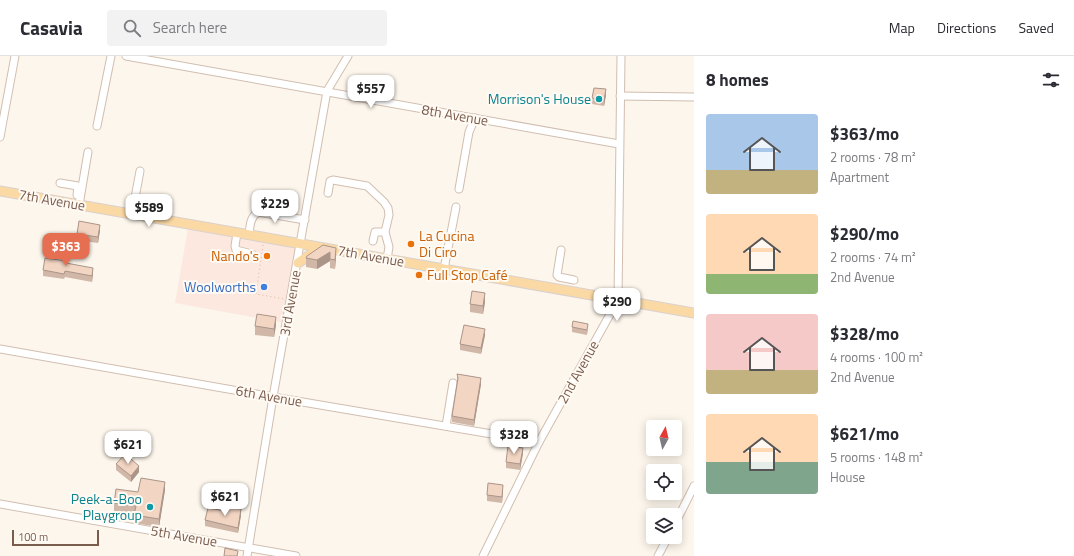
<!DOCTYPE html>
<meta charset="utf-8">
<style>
:root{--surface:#fff;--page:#f2f2f3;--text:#2b2b33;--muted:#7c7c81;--line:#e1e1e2;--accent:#e76f51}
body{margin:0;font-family:"Titillium Web",sans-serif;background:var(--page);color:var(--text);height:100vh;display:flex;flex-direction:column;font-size:15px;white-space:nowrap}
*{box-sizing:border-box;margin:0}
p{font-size:13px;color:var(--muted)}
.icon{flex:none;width:22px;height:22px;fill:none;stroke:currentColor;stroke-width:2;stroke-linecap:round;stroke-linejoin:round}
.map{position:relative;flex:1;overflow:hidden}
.panel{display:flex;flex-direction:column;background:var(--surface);width:380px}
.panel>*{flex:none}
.needle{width:26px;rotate:8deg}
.fabs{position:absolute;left:646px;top:364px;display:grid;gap:8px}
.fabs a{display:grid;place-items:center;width:36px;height:36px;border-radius:4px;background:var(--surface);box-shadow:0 2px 10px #0003;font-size:20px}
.scale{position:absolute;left:12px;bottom:10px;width:87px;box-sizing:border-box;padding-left:4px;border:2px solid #7a5c4d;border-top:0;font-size:11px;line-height:14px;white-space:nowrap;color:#7a5c4d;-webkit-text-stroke:3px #fffaf3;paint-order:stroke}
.price{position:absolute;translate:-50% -34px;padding:0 9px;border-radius:8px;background:#fff;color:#222;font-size:13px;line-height:26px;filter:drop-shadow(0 1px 2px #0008)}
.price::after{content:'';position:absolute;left:50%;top:24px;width:12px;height:9px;margin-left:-6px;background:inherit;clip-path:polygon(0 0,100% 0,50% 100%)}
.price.current{background:var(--accent);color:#fff}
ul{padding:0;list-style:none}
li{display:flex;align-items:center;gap:12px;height:100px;padding:0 12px}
li span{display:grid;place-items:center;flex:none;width:112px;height:80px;border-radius:4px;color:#555}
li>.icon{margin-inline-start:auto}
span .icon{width:48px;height:48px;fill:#fffc;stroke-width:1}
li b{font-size:17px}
h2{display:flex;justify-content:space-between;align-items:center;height:48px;padding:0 12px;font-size:17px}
header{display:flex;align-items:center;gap:24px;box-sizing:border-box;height:56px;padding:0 20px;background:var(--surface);border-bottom:1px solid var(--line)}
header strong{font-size:19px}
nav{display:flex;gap:22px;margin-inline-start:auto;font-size:14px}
.search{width:280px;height:36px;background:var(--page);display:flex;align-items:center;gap:10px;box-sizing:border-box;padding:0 14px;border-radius:4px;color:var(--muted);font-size:15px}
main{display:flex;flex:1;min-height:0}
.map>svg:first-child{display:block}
.commercial{fill:#fde8e0}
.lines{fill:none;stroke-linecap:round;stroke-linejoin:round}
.minor-casing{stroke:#d1beb0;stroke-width:9}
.major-casing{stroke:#dad1cd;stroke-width:11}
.path{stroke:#d9b8a5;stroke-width:1;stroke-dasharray:1 3;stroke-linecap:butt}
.minor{stroke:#fff;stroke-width:7}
.major{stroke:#fbd9a5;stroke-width:9}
.wall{fill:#d1b7a8}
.shaded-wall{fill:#aa9588}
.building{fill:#f3d5c3;stroke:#aa9588}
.culture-dot{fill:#0f9aa8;stroke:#fffaf3;stroke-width:1.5}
.food-dot{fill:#e8710a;stroke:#fffaf3;stroke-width:1.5}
.shop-dot{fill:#3f7fe0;stroke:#fffaf3;stroke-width:1.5}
.labels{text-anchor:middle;stroke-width:4;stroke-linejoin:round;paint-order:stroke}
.culture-label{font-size:14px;fill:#0d838f;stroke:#fffaf3;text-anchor:end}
.street-label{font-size:14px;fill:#7a5c4d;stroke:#fffaf3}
.food-label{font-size:14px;fill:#c56008;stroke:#fffaf3;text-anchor:start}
.shop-label{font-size:14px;fill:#366cbe;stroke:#fffaf3;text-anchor:end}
</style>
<header>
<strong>Casavia</strong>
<div class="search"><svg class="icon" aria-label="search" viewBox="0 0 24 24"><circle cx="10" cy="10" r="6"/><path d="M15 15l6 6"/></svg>Search here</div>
<nav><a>Map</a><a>Directions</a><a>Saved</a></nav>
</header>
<main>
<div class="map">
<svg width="694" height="500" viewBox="0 0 694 500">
<rect width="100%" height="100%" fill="#fdf6ec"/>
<polygon class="commercial" points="188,172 299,190 285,267 175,247"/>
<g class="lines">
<defs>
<g id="minor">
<polyline points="126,0 619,88"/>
<polyline points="620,40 694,41"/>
<polyline points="97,70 111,0"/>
<polyline points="0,81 15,0"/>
<polyline points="60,127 78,130 77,139"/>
<polyline points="459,133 469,76 475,62"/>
<polyline points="328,137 330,125 333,124 367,130 384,146 388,152 389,159 385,176 389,191 387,203"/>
<polyline points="79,149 88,96"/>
<polyline points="132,158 140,115"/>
<polyline points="237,177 235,190 236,194 252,198"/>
<path d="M249,179C250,170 250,161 258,156L305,164"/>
<polyline points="373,185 375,176 385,176"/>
<polyline points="561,194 557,219 559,221 574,224"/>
<polyline points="444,213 456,151"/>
<polyline points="0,293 273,341 539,386"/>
<polyline points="446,370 453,327"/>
<polyline points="0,448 296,500"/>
<polyline points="675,468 694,430"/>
<polyline points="247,500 273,341 327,35 348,0"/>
<polyline points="483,500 539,386 618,244 621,0"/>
<polyline points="658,500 668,481"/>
</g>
<g id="major">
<polyline points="0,135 694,257"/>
<polyline points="298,207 317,194"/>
</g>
</defs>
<use href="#minor" class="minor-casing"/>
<use href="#major" class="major-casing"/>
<polyline class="path" points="263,189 256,238 285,243"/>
<use href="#minor" class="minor"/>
<use href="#major" class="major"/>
</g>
<g class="wall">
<polygon points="606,39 604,50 592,48 592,42"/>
<polygon points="100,174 98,187 77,184 77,178"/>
<polygon points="336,200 335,213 330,212 330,205 317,213 306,211 306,202"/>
<polygon points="66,207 93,217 92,226 65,221 64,223 43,220 43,214"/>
<polygon points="485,246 483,258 470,256 470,248"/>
<polygon points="276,269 274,281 255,279 255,270"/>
<polygon points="572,271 588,274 587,279 572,276"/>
<polygon points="485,279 481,298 460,294 460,288"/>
<polygon points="457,318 481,328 474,370 452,366 452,360 457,326"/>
<polygon points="523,397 520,414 506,412 506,406"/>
<polygon points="116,408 139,416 131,426 116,414"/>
<polygon points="165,434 159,471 134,467 135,458 114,455 114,447 138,436"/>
<polygon points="503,434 502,447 487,445 487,439"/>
<polygon points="241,459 238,477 205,470 205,464"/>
</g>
<g class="shaded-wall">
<polygon points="606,33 606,39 604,50 604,44"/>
<polygon points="100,169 100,174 98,187 98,181"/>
<polygon points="336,192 336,200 335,213 335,204"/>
<polygon points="330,196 330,205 317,213 317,204"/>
<polygon points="93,212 93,217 92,226 92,220"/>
<polygon points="485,237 485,246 483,258 483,250"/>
<polygon points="276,261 276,269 274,281 274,273"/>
<polygon points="485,273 485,279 481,298 481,292"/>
<polygon points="481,322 481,328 474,370 474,364"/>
<polygon points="523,392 523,397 520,414 520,408"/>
<polygon points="139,410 139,416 131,426 131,420"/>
<polygon points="165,426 165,434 159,471 159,463"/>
<polygon points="503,429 503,434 502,447 502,441"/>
<polygon points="241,453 241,459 238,477 238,472"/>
</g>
<g class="building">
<polygon points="594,32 606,33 604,44 592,42"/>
<polygon points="79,165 100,169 98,181 77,178"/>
<polygon points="323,189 336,192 335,204 330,203 330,196 317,204 306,202 307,200"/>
<polygon points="45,202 66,205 66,207 93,212 92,220 65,215 64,218 43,214"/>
<polygon points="472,235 485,237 483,250 470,248"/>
<polygon points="257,258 276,261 274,273 255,270"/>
<polygon points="573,265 588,268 587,274 572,271"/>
<polygon points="464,269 485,273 481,292 460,288"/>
<polygon points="457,318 481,322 474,364 452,360 458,322"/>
<polygon points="508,390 523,392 520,408 506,406"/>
<polygon points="125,398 139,410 131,420 116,408"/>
<polygon points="141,422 165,426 159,463 134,459 136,450 114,447 116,433 138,436"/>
<polygon points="488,427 503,429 502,441 487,439"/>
<polygon points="226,451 241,453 238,472 205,464 208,452 225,455"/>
<polygon points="225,492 238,495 237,500 224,500"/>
</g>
<g class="culture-dot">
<circle cx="599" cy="43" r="4"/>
<circle cx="150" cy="451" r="4"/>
</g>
<g class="food-dot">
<circle cx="411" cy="188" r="4"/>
<circle cx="267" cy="200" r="4"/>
<circle cx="419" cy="219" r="4"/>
</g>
<circle class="shop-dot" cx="264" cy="231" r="4"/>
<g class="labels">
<g class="culture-label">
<text x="591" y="48">Morrison's House</text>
<text x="142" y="448">Peek-a-Boo<tspan x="142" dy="16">Playgroup</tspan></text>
</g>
<g class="street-label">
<text transform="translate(455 59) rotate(10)" y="5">8th Avenue</text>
<text transform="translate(52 144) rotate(10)" y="5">7th Avenue</text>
<text transform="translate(371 200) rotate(10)" y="5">7th Avenue</text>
<text transform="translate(290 247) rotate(-80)" y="5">3rd Avenue</text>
<text transform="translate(578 316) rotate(-61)" y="5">2nd Avenue</text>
<text transform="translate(269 340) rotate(10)" y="5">6th Avenue</text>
<text transform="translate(184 480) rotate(10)" y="5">5th Avenue</text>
</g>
<g class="food-label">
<text x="419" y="185">La Cucina<tspan x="419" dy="16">Di Ciro</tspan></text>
<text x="259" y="205" text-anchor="end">Nando's</text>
<text x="427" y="224">Full Stop Café</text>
</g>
<g class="shop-label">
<text x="256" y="236">Woolworths</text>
</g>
</g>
</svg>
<div class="fabs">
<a><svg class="needle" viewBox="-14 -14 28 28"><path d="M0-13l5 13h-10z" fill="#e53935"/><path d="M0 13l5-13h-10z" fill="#7c7c81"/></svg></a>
<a><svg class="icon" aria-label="locate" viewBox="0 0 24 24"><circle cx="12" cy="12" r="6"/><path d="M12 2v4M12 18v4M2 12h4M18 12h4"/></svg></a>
<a><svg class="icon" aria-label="layers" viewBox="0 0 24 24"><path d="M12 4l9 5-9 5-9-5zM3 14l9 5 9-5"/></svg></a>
</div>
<div class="scale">100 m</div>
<b class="price" style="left:371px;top:53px">$557</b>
<b class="price" style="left:275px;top:168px">$229</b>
<b class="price" style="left:149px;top:172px">$589</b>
<b class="price current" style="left:66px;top:211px">$363</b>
<b class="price" style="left:617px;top:266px">$290</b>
<b class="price" style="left:514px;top:399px">$328</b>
<b class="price" style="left:128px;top:409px">$621</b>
<b class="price" style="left:225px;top:461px">$621</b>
</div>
<section class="panel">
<h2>8 homes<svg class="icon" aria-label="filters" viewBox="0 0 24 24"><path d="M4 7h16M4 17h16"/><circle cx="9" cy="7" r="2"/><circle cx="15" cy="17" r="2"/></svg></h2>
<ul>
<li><span style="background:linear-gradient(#a9c7e8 70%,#c2b280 0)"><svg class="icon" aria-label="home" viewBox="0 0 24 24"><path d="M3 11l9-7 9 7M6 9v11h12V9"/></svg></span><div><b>$363/mo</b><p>2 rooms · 78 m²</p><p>Apartment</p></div></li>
<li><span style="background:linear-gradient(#ffd9b3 75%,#8fb573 0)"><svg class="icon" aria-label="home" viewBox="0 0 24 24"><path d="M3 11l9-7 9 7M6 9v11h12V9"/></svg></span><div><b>$290/mo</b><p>2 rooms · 74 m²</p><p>2nd Avenue</p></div></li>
<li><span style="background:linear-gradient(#f6c9c9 70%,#c2b280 0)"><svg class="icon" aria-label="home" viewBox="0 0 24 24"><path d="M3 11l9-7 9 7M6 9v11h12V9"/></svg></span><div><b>$328/mo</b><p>4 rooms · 100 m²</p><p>2nd Avenue</p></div></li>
<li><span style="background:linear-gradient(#ffd9b3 60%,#7fa58c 0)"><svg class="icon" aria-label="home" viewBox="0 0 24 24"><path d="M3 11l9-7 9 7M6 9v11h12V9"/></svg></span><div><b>$621/mo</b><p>5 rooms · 148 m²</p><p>House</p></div></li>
</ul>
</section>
</main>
